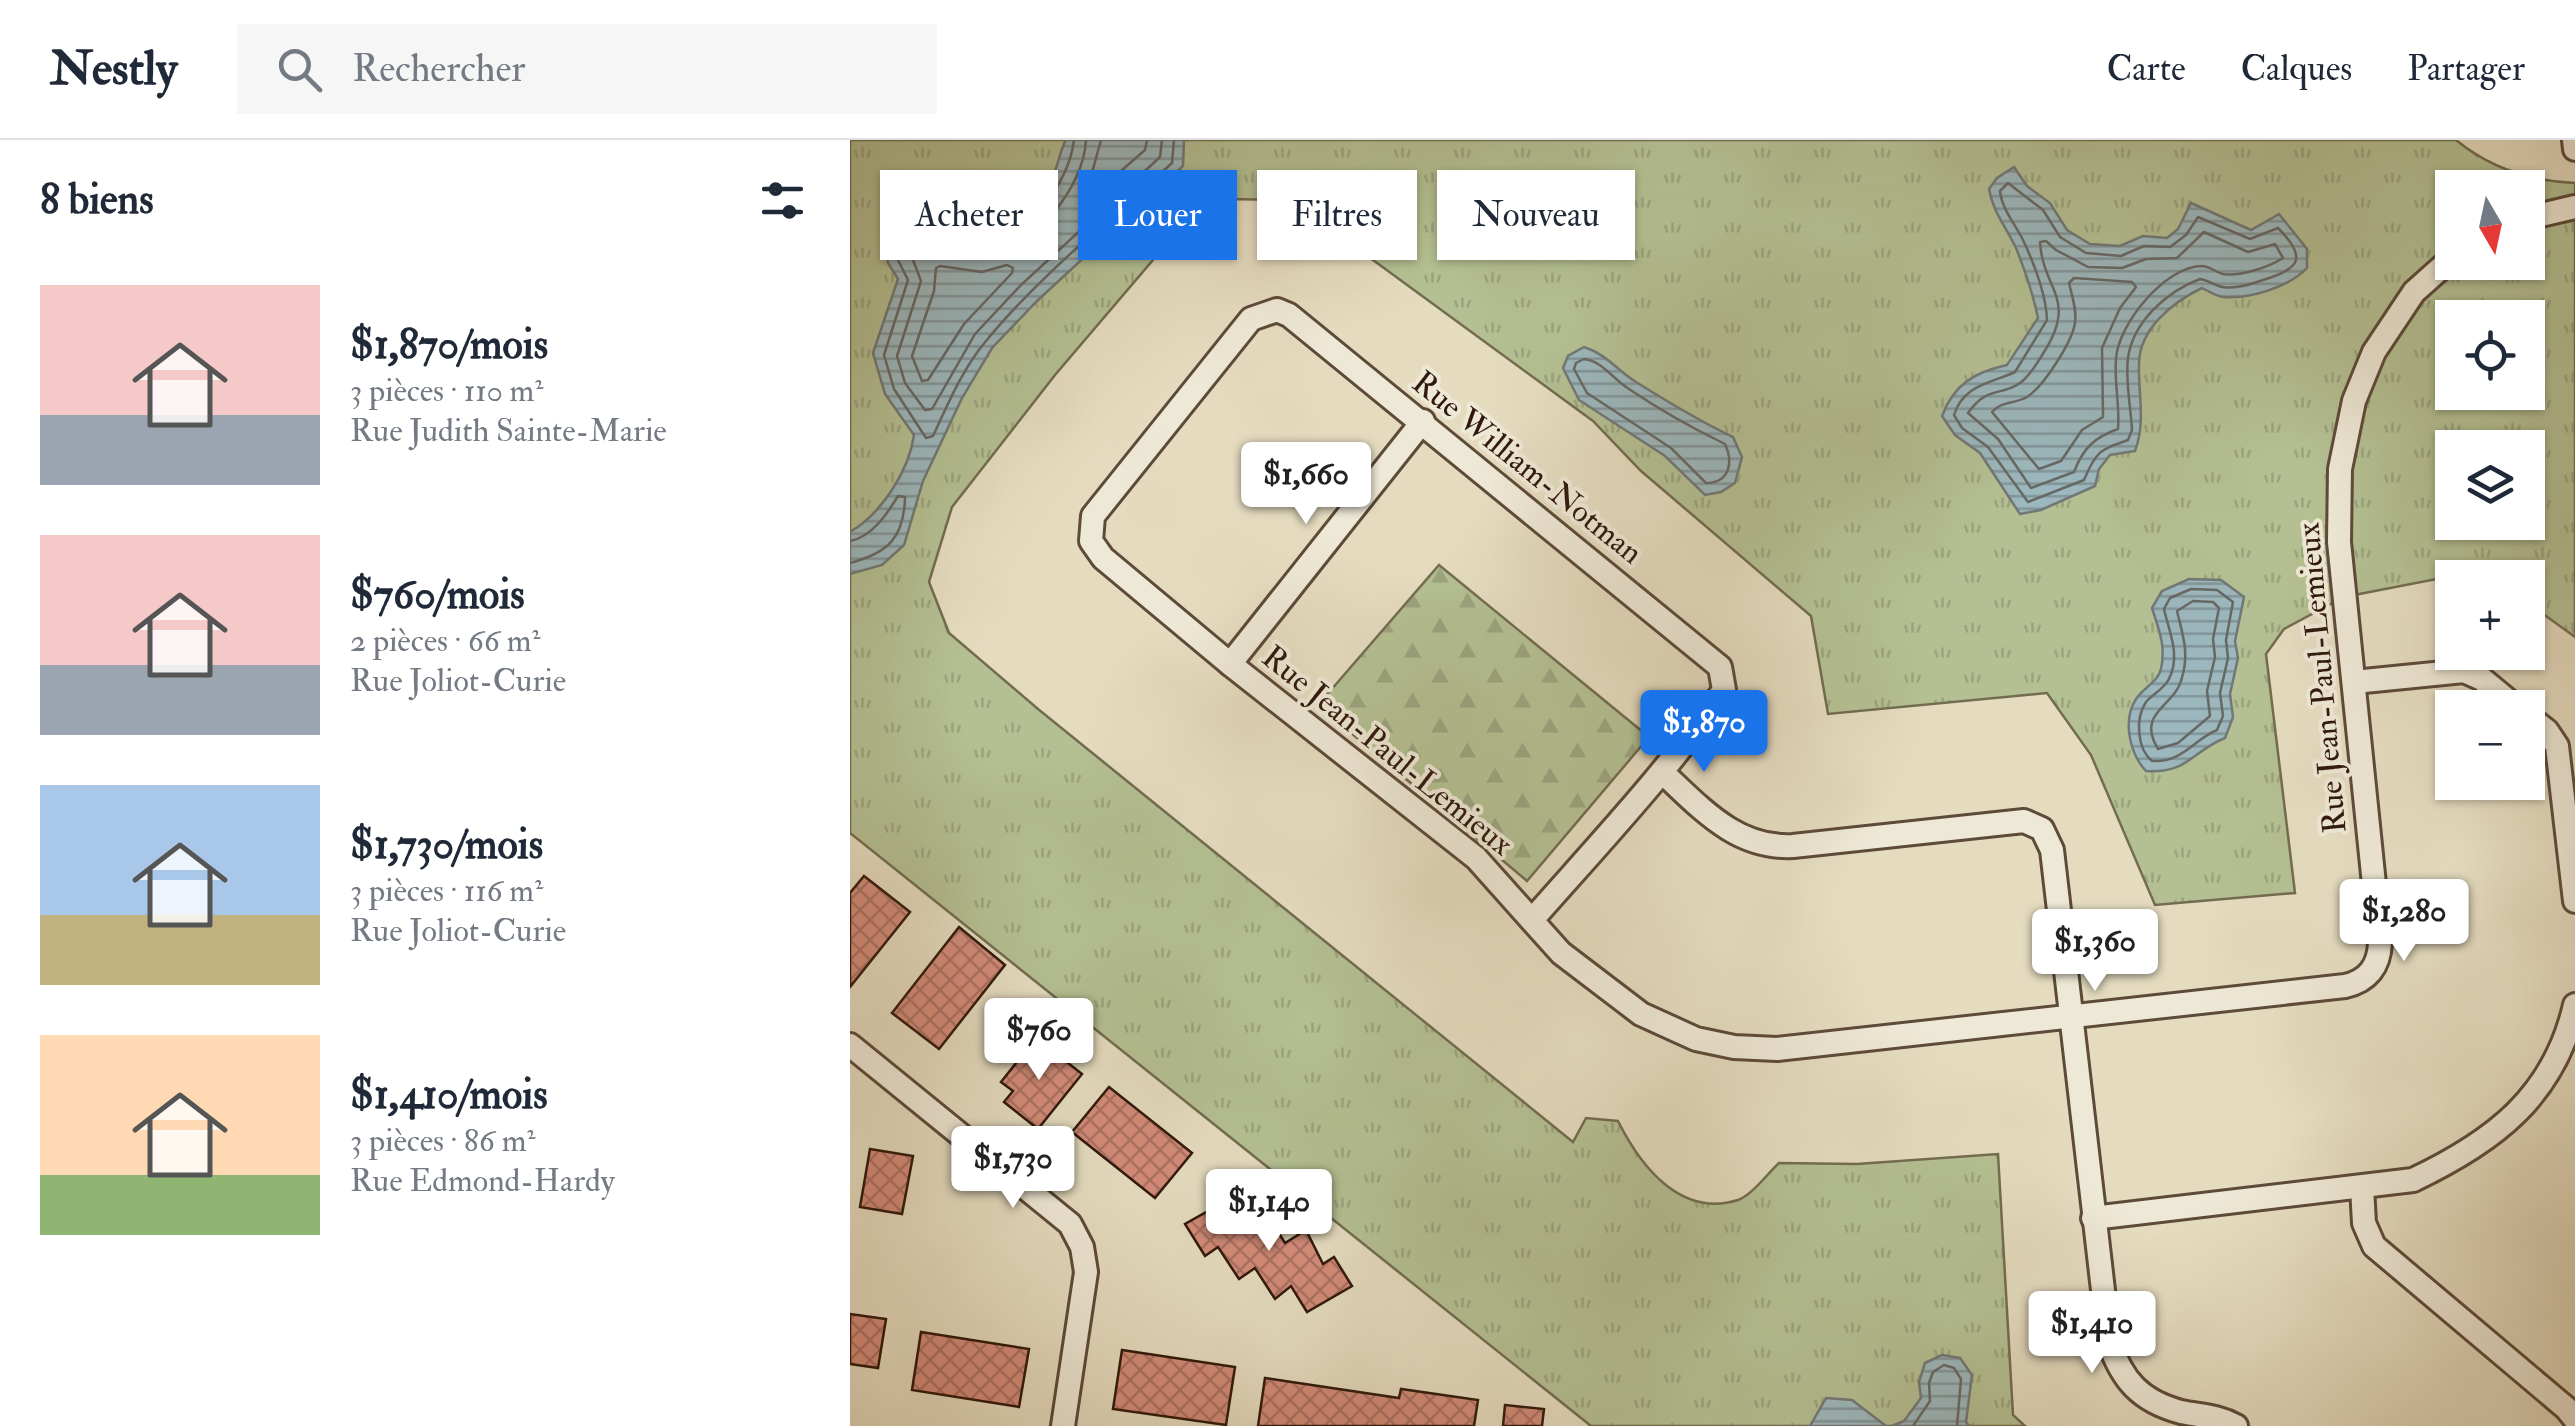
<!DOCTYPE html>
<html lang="fr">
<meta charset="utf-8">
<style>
:root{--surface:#fff;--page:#f6f6f7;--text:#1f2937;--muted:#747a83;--line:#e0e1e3;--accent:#1a73e8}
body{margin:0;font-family:"IM FELL Double Pica",serif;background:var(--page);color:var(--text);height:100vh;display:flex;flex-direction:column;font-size:38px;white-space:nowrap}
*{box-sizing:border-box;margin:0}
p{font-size:32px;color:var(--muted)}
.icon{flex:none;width:55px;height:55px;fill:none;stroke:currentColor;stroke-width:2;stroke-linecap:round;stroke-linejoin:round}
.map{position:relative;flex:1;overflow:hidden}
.details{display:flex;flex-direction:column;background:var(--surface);width:850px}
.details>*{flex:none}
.top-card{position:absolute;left:30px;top:30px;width:950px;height:90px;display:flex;gap:20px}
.needle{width:65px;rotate:171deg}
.tools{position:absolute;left:1585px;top:30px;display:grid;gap:20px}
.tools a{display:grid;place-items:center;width:110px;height:110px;border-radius:0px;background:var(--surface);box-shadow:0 2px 8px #0004;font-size:50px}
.price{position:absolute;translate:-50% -85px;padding:0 22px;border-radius:10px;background:#fff;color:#222;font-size:32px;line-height:65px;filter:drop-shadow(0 2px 5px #0008)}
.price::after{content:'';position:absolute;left:50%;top:60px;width:30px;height:22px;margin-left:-15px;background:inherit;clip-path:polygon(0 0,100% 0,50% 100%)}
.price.selected{background:var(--accent);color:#fff}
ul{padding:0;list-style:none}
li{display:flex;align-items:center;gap:30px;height:250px;padding:0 40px}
li span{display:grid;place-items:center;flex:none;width:280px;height:200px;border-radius:0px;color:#555}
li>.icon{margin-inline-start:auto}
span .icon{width:120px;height:120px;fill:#fffc;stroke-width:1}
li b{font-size:42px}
h2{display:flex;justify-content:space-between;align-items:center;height:120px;padding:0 40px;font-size:42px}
.pill{padding:0 35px;border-radius:0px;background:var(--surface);box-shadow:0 2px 8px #0004;font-size:35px;line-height:90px}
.pill.selected{background:var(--accent);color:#fff}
header{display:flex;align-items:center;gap:60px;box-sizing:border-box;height:140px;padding:0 50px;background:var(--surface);border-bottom:2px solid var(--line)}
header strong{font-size:48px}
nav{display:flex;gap:55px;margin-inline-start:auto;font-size:35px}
.search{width:700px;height:90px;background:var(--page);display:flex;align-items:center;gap:25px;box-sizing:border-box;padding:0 35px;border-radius:0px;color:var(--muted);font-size:38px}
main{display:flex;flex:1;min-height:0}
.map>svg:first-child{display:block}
.grass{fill:url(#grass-tufts);stroke:#726c50;stroke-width:2.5;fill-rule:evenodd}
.forest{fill:url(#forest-firs);stroke:#726c50;stroke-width:2.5}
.water{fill:url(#water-rules);stroke:#717877;stroke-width:2.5}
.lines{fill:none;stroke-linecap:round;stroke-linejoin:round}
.shore{stroke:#666865;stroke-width:2.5}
.building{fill:url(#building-cross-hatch);stroke:#30190c;stroke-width:2.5}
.minor-casing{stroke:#5d4a39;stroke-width:28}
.minor{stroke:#eee8d6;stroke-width:22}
.labels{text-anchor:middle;stroke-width:8;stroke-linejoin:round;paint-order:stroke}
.street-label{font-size:32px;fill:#30190c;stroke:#eee8d6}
</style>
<header>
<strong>Nestly</strong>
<div class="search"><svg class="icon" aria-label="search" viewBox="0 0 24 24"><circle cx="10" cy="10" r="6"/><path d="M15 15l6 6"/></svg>Rechercher</div>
<nav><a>Carte</a><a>Calques</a><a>Partager</a></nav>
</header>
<main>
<section class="details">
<h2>8 biens<svg class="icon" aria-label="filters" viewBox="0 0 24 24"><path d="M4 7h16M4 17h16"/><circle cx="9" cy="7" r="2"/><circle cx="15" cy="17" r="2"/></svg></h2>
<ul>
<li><span style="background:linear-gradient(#f6c9c9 65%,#9aa5b1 0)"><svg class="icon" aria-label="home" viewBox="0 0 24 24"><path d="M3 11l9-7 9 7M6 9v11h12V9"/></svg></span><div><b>$1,870/mois</b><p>3 pièces · 110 m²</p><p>Rue Judith Sainte-Marie</p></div></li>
<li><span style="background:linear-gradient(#f6c9c9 65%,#9aa5b1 0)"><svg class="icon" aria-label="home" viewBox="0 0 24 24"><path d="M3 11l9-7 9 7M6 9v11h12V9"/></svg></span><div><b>$760/mois</b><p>2 pièces · 66 m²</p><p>Rue Joliot-Curie</p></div></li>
<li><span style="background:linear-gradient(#a9c7e8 65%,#c2b280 0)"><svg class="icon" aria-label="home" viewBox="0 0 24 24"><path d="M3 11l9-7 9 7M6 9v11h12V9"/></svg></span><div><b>$1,730/mois</b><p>3 pièces · 116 m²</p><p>Rue Joliot-Curie</p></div></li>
<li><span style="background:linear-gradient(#ffd9b3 70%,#8fb573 0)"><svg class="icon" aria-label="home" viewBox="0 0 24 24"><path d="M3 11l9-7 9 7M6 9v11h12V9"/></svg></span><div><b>$1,410/mois</b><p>3 pièces · 86 m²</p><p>Rue Edmond-Hardy</p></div></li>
</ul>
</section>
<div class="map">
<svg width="1725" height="1286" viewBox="0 0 1725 1286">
<defs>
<pattern id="grass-tufts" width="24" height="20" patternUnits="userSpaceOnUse" patternTransform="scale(2.5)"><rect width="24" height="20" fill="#b4c093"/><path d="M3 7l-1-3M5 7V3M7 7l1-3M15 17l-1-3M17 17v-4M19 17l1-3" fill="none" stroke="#9ba47e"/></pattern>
<pattern id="forest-firs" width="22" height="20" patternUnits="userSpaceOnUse" patternTransform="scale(2.5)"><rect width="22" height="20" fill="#b4c093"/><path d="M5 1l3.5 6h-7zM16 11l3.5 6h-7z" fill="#9ba47e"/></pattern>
<pattern id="water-rules" width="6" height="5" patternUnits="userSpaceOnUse" patternTransform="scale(2.5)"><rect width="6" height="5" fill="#9cb8be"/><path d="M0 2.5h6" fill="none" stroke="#809599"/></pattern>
<pattern id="building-cross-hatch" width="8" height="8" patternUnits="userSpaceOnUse" patternTransform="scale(2.5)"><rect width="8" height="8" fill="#d38b79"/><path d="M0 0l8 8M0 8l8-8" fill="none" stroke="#ac7162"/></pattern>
</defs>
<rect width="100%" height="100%" fill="#e5dcc0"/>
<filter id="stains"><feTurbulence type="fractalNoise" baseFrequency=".002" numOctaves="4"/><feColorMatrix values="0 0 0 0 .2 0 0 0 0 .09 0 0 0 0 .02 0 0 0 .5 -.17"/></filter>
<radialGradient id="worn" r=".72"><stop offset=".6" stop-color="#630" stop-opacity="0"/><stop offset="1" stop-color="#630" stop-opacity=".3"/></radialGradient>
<path class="grass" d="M0,0H1606C1640,28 1681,41 1725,43V497L1696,476L1678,467V438H1613L1607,435L1494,457L1434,489L1416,514L1445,753L1305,765L1241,615L1197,553L978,574L961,476L791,331L743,281L441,60L375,59L320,100L205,235L102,367L79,442L99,493L188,569L723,1002L736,978L768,981C791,1027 831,1078 888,1060C902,1055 918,1033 929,1023L1007,1024L1148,1014L1163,1275L1175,1286H741L0,693ZM1602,48H1678V122H1602ZM1602,178H1678V252H1602ZM1602,308H1678V382H1602Z"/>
<polygon class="forest" points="589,425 799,597 677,741 468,565"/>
<g class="water">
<path d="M216,0H334L333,26L187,161L142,208L112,258L73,341L54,405L32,425L0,434V392C31,374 59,331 64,295L35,254L23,213L48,139L38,123L35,106C77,56 115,115 159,84C174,74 194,53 202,37C209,25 209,12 216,0Z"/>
<path d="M1164,27L1177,46L1200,63L1217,90L1240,104L1270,106L1293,96L1317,98L1328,89L1341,63L1401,90L1429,74L1457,109V128C1439,147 1400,159 1374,157C1367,157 1358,151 1352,148C1323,162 1289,189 1289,224C1288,254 1296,282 1285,311L1260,315L1249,329L1245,346L1191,370L1170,374L1130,313L1105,295L1092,276C1104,244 1125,232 1157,225L1188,178C1183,154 1175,130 1166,108C1156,87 1143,72 1139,49L1147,38Z"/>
<path d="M734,207C756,214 767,230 786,242C818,262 849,281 883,297L892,317L885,343L871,352L855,355L815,316L729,260L713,228L718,216Z"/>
<path d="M1339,439L1371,440L1394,457L1385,501L1388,518L1380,554L1383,577L1375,598C1342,611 1338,634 1296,631C1280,614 1272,581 1286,559C1294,547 1308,542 1311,529C1316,506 1309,490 1302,468L1312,451Z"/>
<polygon points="1092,1215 1110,1218 1122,1235 1116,1282 1119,1286 1042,1286 1054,1281 1071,1258 1069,1242 1075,1223"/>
<polygon points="976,1258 1002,1260 1036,1286 960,1286"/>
</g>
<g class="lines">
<g class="shore">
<path d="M224,0C219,43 180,94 136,103C106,110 71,78 47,108L48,120L58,140L34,215L44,249L76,298L83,296C98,264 113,228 136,201C190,135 260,80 322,23L324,0"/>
<path d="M236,0C234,47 184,109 136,116C111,120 83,100 60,112L71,141L47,216L55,243L75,270L82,269L125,194L171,145L310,17L312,0"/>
<polyline points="251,0 237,51 241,57 295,10 297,0"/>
<path d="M1158,43L1193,70L1210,97L1236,113L1271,116L1294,106L1320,107L1336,95L1348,77L1400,99L1428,88C1458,118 1450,129 1413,140C1402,144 1384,149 1373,147C1365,146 1358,140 1350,139C1318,151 1283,181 1278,218C1275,241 1281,268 1282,290L1278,300C1250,310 1246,311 1234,340L1178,362L1138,307L1112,288L1104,275C1113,245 1141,243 1165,232L1197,180C1196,154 1185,126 1174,102C1166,85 1152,70 1150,51Z"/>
<path d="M1354,92L1398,112L1425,104L1433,118C1419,127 1390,137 1373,134C1365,132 1360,126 1351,126C1315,127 1268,184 1266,219C1264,242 1270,266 1268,289C1245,297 1233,308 1224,332L1181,348L1148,299L1118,273C1138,245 1150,257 1170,243C1180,236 1188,222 1194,212C1228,158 1193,151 1190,102L1196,101L1206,110L1238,127L1272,128L1296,119L1327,118Z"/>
<polygon points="157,125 163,128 162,133 114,184 78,240 72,241 62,216 84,151 86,128 90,126 132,132"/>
<path d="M1224,138L1282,142L1286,147L1270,168L1252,208L1253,277L1232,290L1211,321L1189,329L1142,272C1151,261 1165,264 1177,257C1194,246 1222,202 1225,183C1227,170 1222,156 1219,143Z"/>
<path d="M734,219C752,221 763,239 779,249C810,270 842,288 875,304C884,323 879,343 856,343L821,308L737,253L724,229L726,223Z"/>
<path d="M0,401C22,397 37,374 48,356L55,357C54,398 38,413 0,423"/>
<path d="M1341,449L1367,450L1383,462L1376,500L1378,518L1370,553L1373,576L1367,590C1343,600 1332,623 1302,621C1287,609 1285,578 1296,562C1303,554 1314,549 1319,539C1331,515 1319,492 1314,469L1320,458Z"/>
<path d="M1343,461L1363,462L1369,468L1363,499L1365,517L1357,551L1360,576L1328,603L1308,609C1286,573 1323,567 1331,541C1340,514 1333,496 1327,471Z"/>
<polyline points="1063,1286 1080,1261 1079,1243 1083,1232 1094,1225 1104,1228 1111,1239 1107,1286"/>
</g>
</g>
<g class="building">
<polygon points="14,736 60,772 0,847 0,753"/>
<polygon points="109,787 155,825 89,909 42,873"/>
<polygon points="186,898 232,934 188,989 154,962 163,951 151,942"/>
<polygon points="259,947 342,1013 305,1058 222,992"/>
<polygon points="20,1009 63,1016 52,1074 10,1067"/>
<polygon points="385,1056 401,1082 417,1074 435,1103 456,1090 473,1124 484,1117 502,1146 457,1172 441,1146 425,1159 405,1128 389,1139 368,1107 355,1116 335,1084"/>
<polygon points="0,1174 36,1179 28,1228 0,1224"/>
<polygon points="71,1192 179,1209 169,1267 62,1250"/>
<polygon points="272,1210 385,1227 376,1285 263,1269"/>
<polygon points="415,1238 549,1258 551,1249 628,1260 624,1286 408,1286"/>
<polygon points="655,1265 694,1269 692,1286 653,1286"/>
</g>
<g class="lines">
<defs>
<g id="minor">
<polyline points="1724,0 1725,9"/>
<polyline points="1678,78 1725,67"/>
<polyline points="380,524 573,281"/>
<polyline points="1504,542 1614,531 1632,539 1667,568"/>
<polyline points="1678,576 1697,591 1707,606 1725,761"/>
<path d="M812,632C851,668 886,709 943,706L1174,681L1192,689L1202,710L1259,1202C1272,1240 1290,1261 1331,1272C1350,1276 1368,1276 1386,1286"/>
<path d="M682,780C748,705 817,632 874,550L870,527L439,175L427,170L401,179L243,376L241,401L253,418L380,524L626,718L711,813L791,874L846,899L884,907L927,909L1495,846C1518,841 1529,826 1530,803L1489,402L1490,329L1504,261L1524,212L1564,152L1602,118"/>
<polyline points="0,905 220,1084 232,1107 236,1132 213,1286"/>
<polyline points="1512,1047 1514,1083 1524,1106 1716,1268 1725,1279"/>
<path d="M1243,1078L1563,1040C1643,1002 1704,957 1725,865"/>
</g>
</defs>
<use href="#minor" class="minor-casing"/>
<use href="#minor" class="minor"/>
</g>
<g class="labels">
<g class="street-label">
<text transform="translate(678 327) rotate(39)" y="11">Rue William-Notman</text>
<text transform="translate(1471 538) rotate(-95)" y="11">Rue Jean-Paul-Lemieux</text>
<text transform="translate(538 610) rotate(39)" y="11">Rue Jean-Paul-Lemieux</text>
</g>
</g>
<rect width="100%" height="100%" filter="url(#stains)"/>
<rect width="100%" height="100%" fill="url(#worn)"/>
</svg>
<div class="tools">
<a><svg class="needle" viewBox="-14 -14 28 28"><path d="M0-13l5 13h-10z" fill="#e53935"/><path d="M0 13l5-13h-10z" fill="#747a83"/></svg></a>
<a><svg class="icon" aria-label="locate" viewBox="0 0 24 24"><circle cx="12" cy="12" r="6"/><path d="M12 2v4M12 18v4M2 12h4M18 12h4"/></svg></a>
<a><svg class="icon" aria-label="layers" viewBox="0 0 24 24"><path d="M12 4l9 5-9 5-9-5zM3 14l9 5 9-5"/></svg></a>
<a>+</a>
<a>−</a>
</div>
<b class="price" style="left:456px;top:387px">$1,660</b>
<b class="price selected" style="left:854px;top:635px">$1,870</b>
<b class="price" style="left:1554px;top:824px">$1,280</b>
<b class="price" style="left:1245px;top:854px">$1,360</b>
<b class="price" style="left:189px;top:943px">$760</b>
<b class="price" style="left:163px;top:1071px">$1,730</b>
<b class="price" style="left:419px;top:1114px">$1,140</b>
<b class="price" style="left:1242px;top:1236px">$1,410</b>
<div class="top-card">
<a class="pill">Acheter</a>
<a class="pill selected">Louer</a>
<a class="pill">Filtres</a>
<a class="pill">Nouveau</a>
</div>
</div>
</main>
